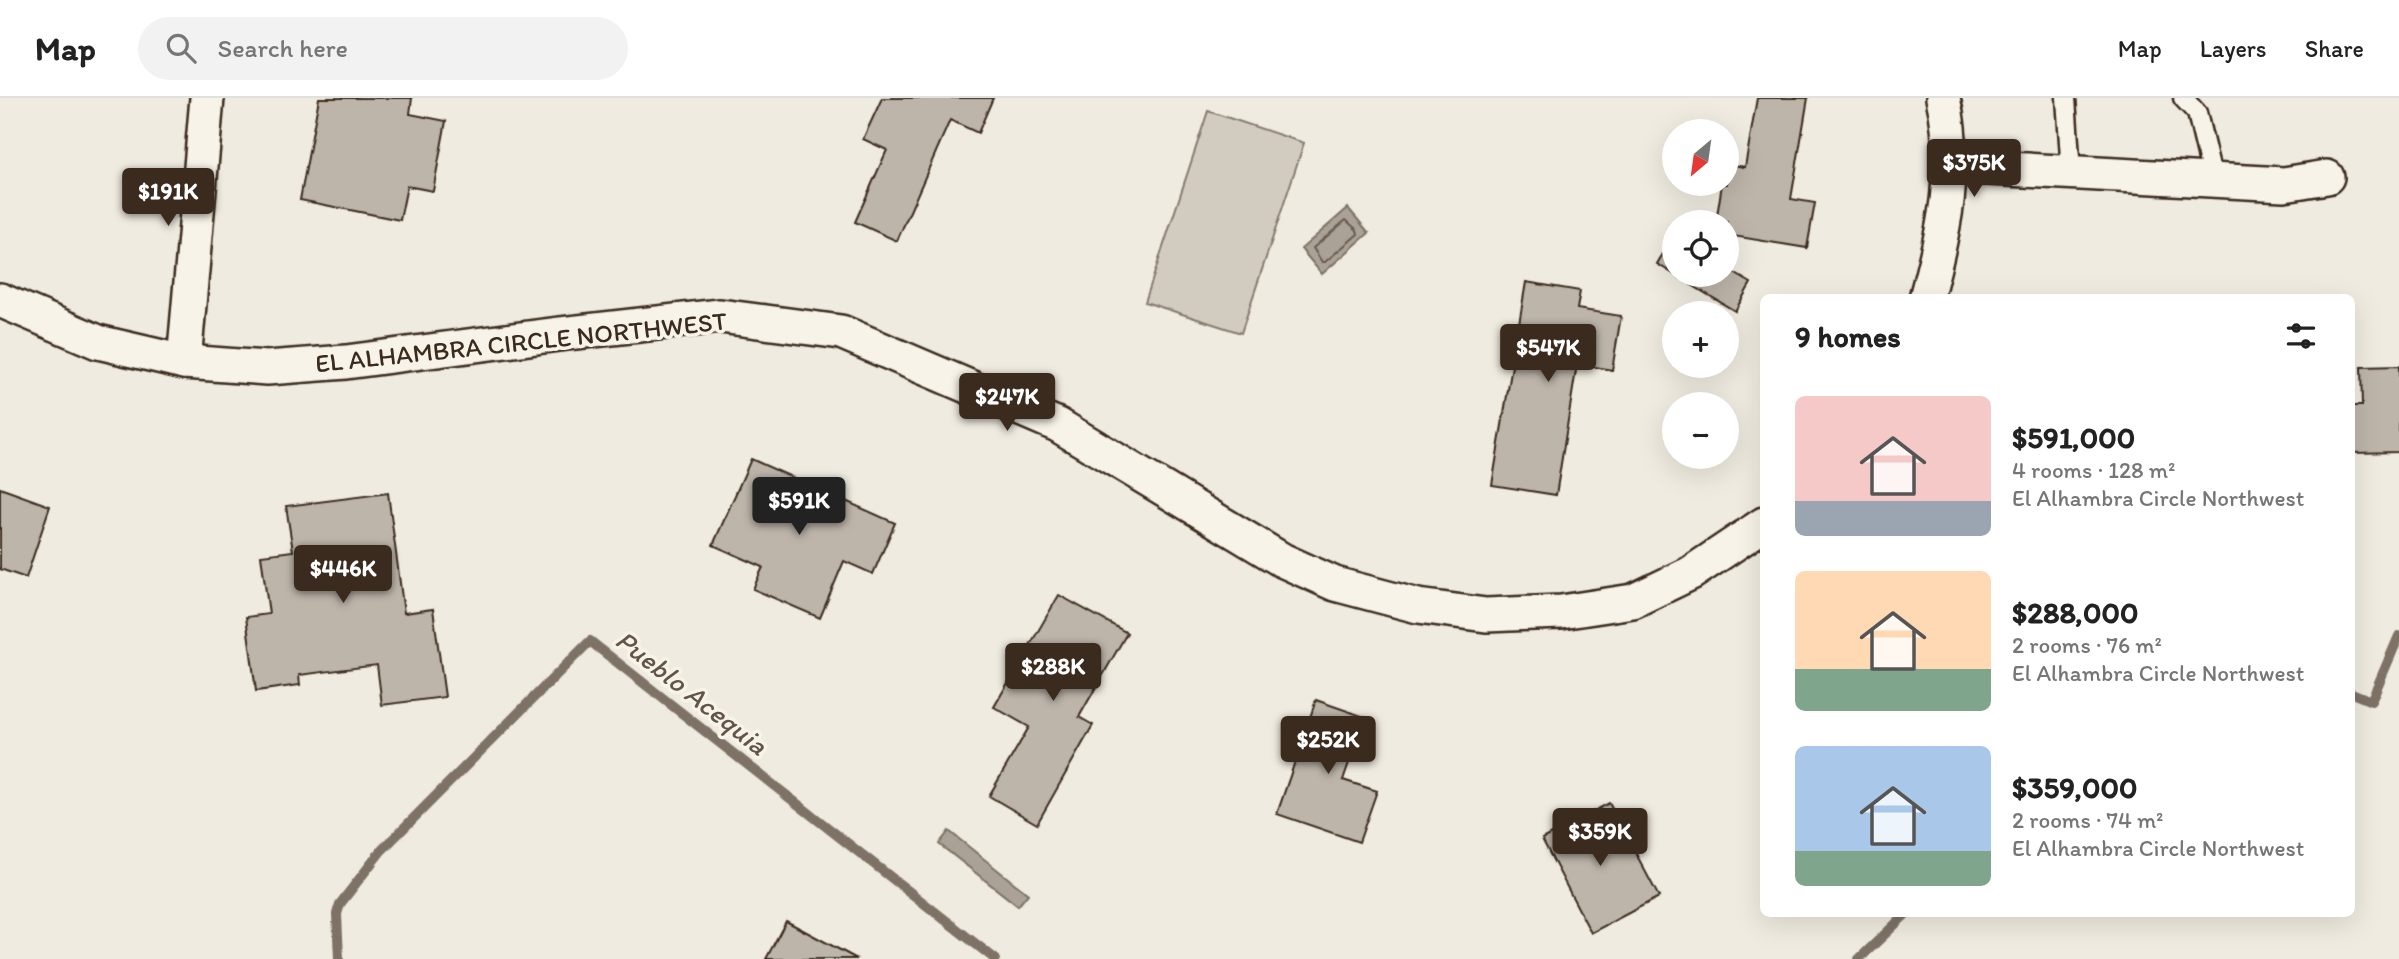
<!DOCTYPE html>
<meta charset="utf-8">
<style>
:root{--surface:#fff;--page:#f2f2f2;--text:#222;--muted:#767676;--line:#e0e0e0;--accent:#3b2a1e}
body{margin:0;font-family:Itim,sans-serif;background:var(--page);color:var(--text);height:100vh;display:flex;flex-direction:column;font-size:26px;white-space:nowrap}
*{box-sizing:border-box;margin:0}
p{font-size:23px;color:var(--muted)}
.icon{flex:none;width:38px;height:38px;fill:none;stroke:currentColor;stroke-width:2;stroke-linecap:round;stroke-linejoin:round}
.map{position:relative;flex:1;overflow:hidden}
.drawer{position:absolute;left:1760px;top:196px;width:595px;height:623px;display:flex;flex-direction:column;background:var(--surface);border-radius:10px;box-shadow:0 7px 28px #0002}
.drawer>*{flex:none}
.needle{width:46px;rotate:209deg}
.buttons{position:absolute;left:1662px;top:21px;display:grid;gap:14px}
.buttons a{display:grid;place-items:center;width:77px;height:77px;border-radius:50%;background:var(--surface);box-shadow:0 7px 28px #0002;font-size:35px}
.price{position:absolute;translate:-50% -60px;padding:0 16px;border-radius:7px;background:var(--accent);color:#fff;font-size:23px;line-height:46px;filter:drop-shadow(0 2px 4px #0008)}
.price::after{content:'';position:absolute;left:50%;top:42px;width:21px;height:16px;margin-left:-10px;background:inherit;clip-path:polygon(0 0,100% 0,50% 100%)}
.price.selected{background:#222;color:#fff}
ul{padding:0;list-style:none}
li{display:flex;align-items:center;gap:21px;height:175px;padding:0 35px}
li span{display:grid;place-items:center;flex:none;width:196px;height:140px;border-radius:10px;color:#555}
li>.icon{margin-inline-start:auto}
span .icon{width:84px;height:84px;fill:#fffc;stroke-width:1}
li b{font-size:30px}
h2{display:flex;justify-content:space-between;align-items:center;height:84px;padding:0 35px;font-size:30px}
header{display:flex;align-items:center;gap:42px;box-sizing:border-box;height:98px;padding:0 35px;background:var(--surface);border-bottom:2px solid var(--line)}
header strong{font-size:33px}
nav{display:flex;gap:38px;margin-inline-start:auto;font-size:24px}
.search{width:490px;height:63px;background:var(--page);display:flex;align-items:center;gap:18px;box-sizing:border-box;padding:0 24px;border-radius:38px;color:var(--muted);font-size:26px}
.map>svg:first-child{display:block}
.green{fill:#d1cbc0;stroke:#867a6f;stroke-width:2}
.water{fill:#aaa296;stroke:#7e7266;stroke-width:2}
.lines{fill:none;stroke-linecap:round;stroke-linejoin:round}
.shore{stroke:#675a4e;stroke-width:2}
.stream{stroke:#7e7266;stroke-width:10}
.building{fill:#bdb5aa;stroke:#3b2a1e;stroke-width:2}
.service-casing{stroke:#3b2a1e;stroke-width:23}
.minor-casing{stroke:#3b2a1e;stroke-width:38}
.service{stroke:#f7f3e8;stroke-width:18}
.minor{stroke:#f7f3e8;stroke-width:33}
.labels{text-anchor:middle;stroke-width:7;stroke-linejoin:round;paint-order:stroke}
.street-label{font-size:26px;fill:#3b2a1e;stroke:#f7f3e8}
.water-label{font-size:28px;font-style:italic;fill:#625448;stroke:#f7f3e8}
</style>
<header>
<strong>Map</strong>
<div class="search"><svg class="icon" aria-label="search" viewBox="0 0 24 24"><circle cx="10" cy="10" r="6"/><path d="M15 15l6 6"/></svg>Search here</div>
<nav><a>Map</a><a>Layers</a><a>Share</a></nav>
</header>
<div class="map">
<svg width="2399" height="861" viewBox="0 0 2399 861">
<rect width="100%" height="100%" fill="#efebe0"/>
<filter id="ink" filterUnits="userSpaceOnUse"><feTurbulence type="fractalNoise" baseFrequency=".0143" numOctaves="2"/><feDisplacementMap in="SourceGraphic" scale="14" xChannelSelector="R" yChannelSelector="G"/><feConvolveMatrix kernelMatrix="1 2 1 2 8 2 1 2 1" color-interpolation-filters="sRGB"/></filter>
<g filter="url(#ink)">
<polygon class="green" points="1208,13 1304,45 1241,235 1145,204"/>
<g class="water">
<polygon points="1348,110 1369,135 1322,176 1301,151"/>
<polygon points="949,733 1028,796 1018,808 939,746"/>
</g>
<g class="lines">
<polygon class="shore" points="1346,122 1357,132 1358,136 1325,164 1322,164 1313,150"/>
<g class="stream">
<polyline points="2352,595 2371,603 2399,538"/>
<polyline points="339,861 337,816 340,806 381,753 590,543 995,861"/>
<polyline points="1859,861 1906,816"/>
</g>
</g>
<g class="building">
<polygon points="319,0 412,0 410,16 446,23 433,93 407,88 400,122 300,102"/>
<polygon points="882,0 993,0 978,35 950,22 897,143 855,124 887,52 863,41"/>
<polygon points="1757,0 1808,0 1791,101 1815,105 1807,150 1727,137 1727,124 1716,124 1722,86 1727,86 1727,66 1745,69"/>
<polygon points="1673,138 1675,177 1727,177 1727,171 1751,185 1735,213 1657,166"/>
<polygon points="1526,184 1580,193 1577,211 1621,218 1612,272 1577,266 1556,397 1492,387"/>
<polygon points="2399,268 2399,354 2352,355 2352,308 2362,308 2361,269"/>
<polygon points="751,361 895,425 873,476 844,463 820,520 753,491 763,469 713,447"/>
<polygon points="0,390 50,408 26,480 0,471"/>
<polygon points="388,395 404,515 433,511 445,599 382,607 377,567 299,577 300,587 256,593 246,519 269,516 261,457 293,453 286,408"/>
<polygon points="1059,497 1127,535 1079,619 1093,627 1037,726 989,698 1029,629 994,609"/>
<polygon points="1316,602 1365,619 1343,682 1377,693 1359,744 1277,716"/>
<polygon points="1609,705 1659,799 1591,835 1542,741"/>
<polygon points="786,823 857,861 766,861"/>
</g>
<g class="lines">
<defs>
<g id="service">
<polyline points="2066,0 2071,75"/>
<polyline points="2183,0 2197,15 2213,82"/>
</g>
<g id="minor">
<polyline points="1952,68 2284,86 2327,79"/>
<path d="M1926,200C1944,134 1959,68 1943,0"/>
<polyline points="0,202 98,244 184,264 267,270 346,264 559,236 720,218 841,234 1058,327 1282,462 1335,486 1418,508 1486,517 1561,514 1633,503 1691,475 1764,426"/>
<polyline points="184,264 207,0"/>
</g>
</defs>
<use href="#service" class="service-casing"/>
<use href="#minor" class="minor-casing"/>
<use href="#service" class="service"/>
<use href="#minor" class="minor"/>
</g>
</g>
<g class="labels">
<g class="street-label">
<text transform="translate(521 244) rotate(-6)" y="9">EL ALHAMBRA CIRCLE NORTHWEST</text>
</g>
<g class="water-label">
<text transform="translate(692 594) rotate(38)" y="10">Pueblo Acequia</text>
</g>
</g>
</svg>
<div class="buttons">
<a><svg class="needle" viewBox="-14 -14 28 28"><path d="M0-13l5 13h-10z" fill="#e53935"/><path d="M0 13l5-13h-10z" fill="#767676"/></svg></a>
<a><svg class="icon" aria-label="locate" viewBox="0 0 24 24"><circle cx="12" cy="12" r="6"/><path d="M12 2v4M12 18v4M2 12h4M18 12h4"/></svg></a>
<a>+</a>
<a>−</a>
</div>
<b class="price" style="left:1974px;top:101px">$375K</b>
<b class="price" style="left:168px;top:130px">$191K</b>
<b class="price" style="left:1548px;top:286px">$547K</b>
<b class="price" style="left:1007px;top:335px">$247K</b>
<b class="price selected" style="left:799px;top:439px">$591K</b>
<b class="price" style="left:343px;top:507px">$446K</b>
<b class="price" style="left:1053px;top:605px">$288K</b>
<b class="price" style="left:1328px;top:678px">$252K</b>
<b class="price" style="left:1600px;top:770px">$359K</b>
<section class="drawer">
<h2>9 homes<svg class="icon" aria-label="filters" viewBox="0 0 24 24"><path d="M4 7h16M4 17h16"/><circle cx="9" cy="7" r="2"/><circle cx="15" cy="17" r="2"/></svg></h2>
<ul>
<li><span style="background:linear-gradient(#f6c9c9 75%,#9aa5b1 0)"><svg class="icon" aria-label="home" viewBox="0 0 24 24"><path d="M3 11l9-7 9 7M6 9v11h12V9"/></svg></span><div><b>$591,000</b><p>4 rooms · 128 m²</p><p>El Alhambra Circle Northwest</p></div></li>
<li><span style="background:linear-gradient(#ffd9b3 70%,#7fa58c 0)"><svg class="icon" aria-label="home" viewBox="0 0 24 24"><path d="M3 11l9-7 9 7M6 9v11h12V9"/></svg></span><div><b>$288,000</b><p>2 rooms · 76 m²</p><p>El Alhambra Circle Northwest</p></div></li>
<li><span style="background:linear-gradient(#a9c7e8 75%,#7fa58c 0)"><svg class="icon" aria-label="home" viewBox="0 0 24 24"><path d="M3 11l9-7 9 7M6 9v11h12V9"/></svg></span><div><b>$359,000</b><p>2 rooms · 74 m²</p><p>El Alhambra Circle Northwest</p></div></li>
</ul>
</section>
</div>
